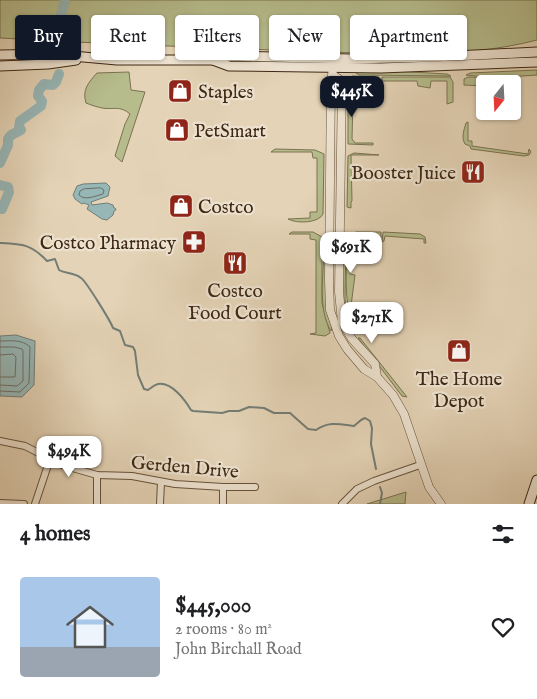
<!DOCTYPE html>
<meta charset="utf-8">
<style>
:root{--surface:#fff;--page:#f6f6f6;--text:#202124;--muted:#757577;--line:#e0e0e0;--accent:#111827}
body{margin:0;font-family:"IM FELL English",serif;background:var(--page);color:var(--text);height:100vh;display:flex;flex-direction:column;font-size:19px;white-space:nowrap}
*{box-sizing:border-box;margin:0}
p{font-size:16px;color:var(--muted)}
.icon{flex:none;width:28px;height:28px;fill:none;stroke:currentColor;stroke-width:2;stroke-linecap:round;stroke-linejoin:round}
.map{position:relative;height:504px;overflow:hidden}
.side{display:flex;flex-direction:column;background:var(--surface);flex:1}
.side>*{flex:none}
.guide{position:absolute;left:15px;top:15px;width:508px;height:45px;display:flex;gap:10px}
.needle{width:32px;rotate:198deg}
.fabs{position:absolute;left:476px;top:75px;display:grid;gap:10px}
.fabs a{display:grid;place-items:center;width:45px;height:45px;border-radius:5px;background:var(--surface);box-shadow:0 1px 4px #0004;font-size:25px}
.price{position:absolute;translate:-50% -42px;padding:0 11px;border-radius:10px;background:#fff;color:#222;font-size:16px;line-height:32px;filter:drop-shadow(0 1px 2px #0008)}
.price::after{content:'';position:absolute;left:50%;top:30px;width:15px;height:11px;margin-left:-8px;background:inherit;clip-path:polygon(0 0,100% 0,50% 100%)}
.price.current{background:var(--accent);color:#fff}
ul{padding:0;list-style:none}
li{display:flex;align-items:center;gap:15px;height:125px;padding:0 20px}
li+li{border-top:1px solid var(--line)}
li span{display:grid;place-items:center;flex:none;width:140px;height:100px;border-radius:5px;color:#555}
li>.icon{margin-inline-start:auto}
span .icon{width:60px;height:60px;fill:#fffc;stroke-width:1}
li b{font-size:21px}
h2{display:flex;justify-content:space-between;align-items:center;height:60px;padding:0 20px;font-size:21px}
.tag{padding:0 18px;border-radius:5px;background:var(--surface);box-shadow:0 1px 4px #0004;font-size:18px;line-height:45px}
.tag.current{background:var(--accent);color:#fff}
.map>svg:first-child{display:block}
.green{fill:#b6bc8c;stroke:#7a7250}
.water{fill:#97b6b6;stroke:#737d75}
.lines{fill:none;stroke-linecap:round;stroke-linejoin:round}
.shore{stroke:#6a6f64;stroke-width:1}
.stream{stroke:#737d75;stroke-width:2}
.river{stroke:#97b6b6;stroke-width:10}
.minor-casing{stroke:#67533c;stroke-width:8}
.tertiary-casing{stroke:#67533c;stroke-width:9}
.secondary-casing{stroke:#3d2813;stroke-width:11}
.minor{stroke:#ede2d0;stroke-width:6}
.tertiary{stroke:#ede2d0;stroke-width:8}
.secondary{stroke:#ede2d0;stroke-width:9}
.labels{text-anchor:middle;stroke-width:4.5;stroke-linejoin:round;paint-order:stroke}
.poi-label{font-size:19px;fill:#3d2813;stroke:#ede2d0;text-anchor:start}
.street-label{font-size:19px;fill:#3d2813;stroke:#ede2d0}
</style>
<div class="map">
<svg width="537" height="504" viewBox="0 0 537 504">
<rect width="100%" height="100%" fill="#e4d3b6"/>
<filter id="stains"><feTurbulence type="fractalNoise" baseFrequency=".004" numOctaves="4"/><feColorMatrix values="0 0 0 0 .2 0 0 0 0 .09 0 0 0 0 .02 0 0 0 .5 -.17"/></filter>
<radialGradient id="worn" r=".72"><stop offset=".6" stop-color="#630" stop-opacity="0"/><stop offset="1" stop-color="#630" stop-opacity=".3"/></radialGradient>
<g class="green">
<path d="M0,0H537V40C460,60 379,53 299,51C200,47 100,44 0,38Z"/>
<polygon points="377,70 447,74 451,76 359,75 353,71"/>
<polygon points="537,70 537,75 494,78 466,75 470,73"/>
<path d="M129,72L131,90L145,92L122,162L115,156L125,124L130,114C120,105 113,110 102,108C97,107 91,105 86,103C82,90 88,83 97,73Z"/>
<polygon points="352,76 379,77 379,87 362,86 362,90 354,90 354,98 353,98 352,139 355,143 373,143 373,145 348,144 348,84 350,78"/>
<polygon points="382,77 450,77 453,82 453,102 447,104 447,81 431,81 430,88 418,86 417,81 382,81"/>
<polygon points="468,77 503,78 503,83 484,83 484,86 464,85 464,79"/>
<path d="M468,122V141H472V146L528,154L529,149L531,152L529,155L524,156L471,149L470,146L465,144C461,137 464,130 466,123Z"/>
<path d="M275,149L315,150L324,154L323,214C319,223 297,224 288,219L310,218V212H317V158H313L312,152H271Z"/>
<polygon points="354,153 379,155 351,155 352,201 351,202 351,208 347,207 348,156"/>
<polygon points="292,232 313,232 322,237 322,303 330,333 325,336 310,334 316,333 316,240 310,239 310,234 289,234"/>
<path d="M356,232H381V242L379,241V236H360V242L355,241L350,274L355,275L351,306L353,307V312L364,313L365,308L368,310C364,316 359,322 352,323C343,296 347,268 347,240L348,236Z"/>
<polygon points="383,232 420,234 425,237 426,243 424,243 424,239 385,236 384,241 382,242"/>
<path d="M346,238L345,299L350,322C339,312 340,252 346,238Z"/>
<path d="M326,243L328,313L332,328L331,331C317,309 324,273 324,247Z"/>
<polygon points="358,338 360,338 407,397 402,396"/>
<polygon points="406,492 405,504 367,504"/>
</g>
<g class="water">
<polygon points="106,183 110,187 108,196 91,202 92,205 107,203 113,205 114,208 115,208 116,210 114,211 113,215 107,220 102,219 87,209 89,205 84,203 82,204 75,199 73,195 77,186 83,184"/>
<polygon points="16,335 35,341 34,385 22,397 0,396 0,336"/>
</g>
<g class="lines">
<g class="shore">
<path d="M101,188L104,190L103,194C95,196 85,201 79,195L80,191L84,189Z"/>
<path d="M0,341C11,341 22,339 30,347L29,383L20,392L0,391"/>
<polyline points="0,347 14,347 22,349 23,351 23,381 17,386 0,385"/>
<polyline points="0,355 13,354 16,357 15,377 0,377"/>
</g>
<g class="stream">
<path d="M0,243C22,244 31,244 47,261L55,259L59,270C66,274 74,272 81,278C86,281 111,322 113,328L120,331L125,345L133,347L135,351L138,375L144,389L148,390C151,388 154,385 158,384C172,382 185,400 191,410L193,411L222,413L229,411H239L249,407L264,408L274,413H290L308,429L316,430C329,421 339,424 354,426L361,420L365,418L370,421L372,428L371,444L376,469"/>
<polyline points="380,487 382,493 380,504"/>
</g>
<g class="river">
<polyline points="61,42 61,15 65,0"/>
<polyline points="0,163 8,145 8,139 11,135 21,130 19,127 20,121 41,106 42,101 38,96 39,90 44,84 53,85 56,82 59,74"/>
<polyline points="0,185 8,187 9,192 2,209 0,209"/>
</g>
<defs>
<g id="minor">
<polyline points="0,441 25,446 62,465 97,475 132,476 175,484 223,487 255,487"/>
<polyline points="97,475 97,504"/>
<polyline points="0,503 24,504"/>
<polyline points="35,504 50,459"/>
<polyline points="160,504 161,482"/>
<polyline points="223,504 223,487"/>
<polyline points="342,504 357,489 374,481 420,465"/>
</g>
<g id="tertiary">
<polyline points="334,63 331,81 329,280 330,310 339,336 347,349 364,369 377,377 393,395 404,414 429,487 441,504"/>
<polyline points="333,75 342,81 339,292 342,322 352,339 375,364 377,377"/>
</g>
<g id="secondary">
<polyline points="0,55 50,54 117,60 213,60 229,56 350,59 434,57 537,52"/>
<polyline points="213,60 229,66 381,68 537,62"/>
<polyline points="0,66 48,64 76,60"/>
<polyline points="529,504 537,480"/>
</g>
</defs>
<use href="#minor" class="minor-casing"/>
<use href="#tertiary" class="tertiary-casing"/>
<use href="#secondary" class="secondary-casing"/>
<use href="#minor" class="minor"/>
<use href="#tertiary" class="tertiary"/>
<use href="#secondary" class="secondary"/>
</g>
<defs>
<symbol id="shop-square" viewBox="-11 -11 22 22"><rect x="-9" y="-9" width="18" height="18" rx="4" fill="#8f2418" stroke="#ede2d0"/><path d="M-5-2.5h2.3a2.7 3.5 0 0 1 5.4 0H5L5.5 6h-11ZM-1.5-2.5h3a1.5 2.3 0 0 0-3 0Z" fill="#fff"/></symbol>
<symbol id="restaurant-square" viewBox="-11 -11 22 22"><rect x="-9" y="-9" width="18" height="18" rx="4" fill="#8f2418" stroke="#ede2d0"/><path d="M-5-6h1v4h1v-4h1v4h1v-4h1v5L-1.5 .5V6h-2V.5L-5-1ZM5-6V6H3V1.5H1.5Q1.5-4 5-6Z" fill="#fff"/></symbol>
<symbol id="pharmacy-square" viewBox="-11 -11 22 22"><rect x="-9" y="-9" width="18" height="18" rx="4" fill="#8f2418" stroke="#ede2d0"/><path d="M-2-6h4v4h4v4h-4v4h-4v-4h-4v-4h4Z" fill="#fff"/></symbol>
</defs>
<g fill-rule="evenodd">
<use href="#shop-square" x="166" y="77" width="28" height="28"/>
<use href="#shop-square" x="163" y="116" width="28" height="28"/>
<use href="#restaurant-square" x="459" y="158" width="28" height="28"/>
<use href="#shop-square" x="167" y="192" width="28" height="28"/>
<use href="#pharmacy-square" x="180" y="228" width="28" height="28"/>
<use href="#restaurant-square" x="221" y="249" width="28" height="28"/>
<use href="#shop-square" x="445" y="337" width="28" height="28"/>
</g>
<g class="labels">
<g class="poi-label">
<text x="198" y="98">Staples</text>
<text x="194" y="137">PetSmart</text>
<text x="456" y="179" text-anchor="end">Booster Juice</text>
<text x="198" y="213">Costco</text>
<text x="176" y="249" text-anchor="end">Costco Pharmacy</text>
<text x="235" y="297" text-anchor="middle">Costco<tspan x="235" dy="22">Food Court</tspan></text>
<text x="459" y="385" text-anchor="middle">The Home<tspan x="459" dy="22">Depot</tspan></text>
</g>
<g class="street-label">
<text transform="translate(185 466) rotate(5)" y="7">Gerden Drive</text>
</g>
</g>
<rect width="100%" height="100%" filter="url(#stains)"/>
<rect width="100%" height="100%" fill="url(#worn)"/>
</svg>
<div class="fabs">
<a><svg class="needle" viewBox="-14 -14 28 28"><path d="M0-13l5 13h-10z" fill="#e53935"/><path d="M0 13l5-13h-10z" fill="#757577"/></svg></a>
</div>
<b class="price current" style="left:352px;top:118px">$445K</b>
<b class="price" style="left:351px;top:274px">$691K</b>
<b class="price" style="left:372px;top:344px">$271K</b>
<b class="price" style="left:69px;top:478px">$494K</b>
<div class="guide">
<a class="tag current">Buy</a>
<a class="tag">Rent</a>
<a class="tag">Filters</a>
<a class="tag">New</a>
<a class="tag">Apartment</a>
</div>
</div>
<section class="side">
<h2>4 homes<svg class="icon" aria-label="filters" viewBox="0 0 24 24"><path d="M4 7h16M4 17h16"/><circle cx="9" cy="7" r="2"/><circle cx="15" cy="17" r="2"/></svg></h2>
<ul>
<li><span style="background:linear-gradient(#a9c7e8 70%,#9aa5b1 0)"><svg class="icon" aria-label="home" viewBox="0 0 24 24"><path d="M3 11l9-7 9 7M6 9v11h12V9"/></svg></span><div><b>$445,000</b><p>2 rooms · 80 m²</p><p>John Birchall Road</p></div><svg class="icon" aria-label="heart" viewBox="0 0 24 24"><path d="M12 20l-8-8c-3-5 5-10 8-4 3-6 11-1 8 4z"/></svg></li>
</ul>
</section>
